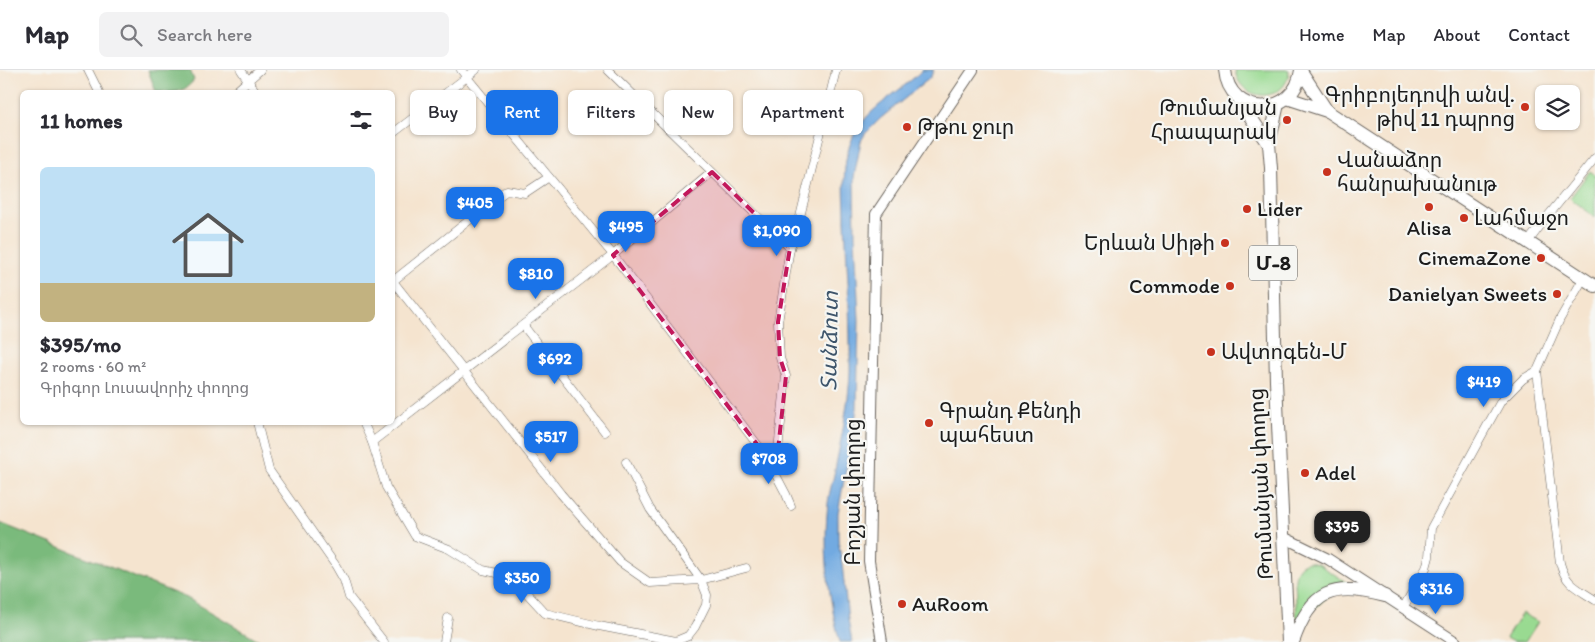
<!DOCTYPE html>
<meta charset="utf-8">
<style>
:root{--surface:#fff;--page:#f2f2f3;--text:#2b2b33;--muted:#7c7c81;--line:#e1e1e2;--accent:#1a73e8}
body{margin:0;font-family:Itim,"Noto Sans Armenian",sans-serif;background:var(--page);color:var(--text);height:100vh;display:flex;flex-direction:column;font-size:19px;white-space:nowrap}
*{box-sizing:border-box;margin:0}
p{font-size:16px;color:var(--muted)}
.icon{flex:none;width:28px;height:28px;fill:none;stroke:currentColor;stroke-width:2;stroke-linecap:round;stroke-linejoin:round}
.map{position:relative;flex:1;overflow:hidden}
.details{position:absolute;left:20px;top:20px;width:375px;height:335px;display:flex;flex-direction:column;background:var(--surface);border-radius:8px;box-shadow:0 1px 4px #0004}
.details>*{flex:none}
.banner{position:absolute;left:410px;top:20px;width:475px;height:45px;display:flex;gap:10px}
.controls{position:absolute;left:1535px;top:15px;display:grid;gap:10px}
.controls a{display:grid;place-items:center;width:45px;height:45px;border-radius:8px;background:var(--surface);box-shadow:0 1px 4px #0004;font-size:25px}
.price{position:absolute;translate:-50% -42px;padding:0 11px;border-radius:10px;background:var(--accent);color:#fff;font-size:16px;line-height:32px;filter:drop-shadow(0 1px 2px #0008)}
.price::after{content:'';position:absolute;left:50%;top:30px;width:15px;height:11px;margin-left:-8px;background:inherit;clip-path:polygon(0 0,100% 0,50% 100%)}
.price.current{background:#222;color:#fff}
ul{padding:0;list-style:none}
li{display:grid;align-content:center;gap:10px;height:265px;padding:0 20px}
li span{display:grid;place-items:center;height:155px;border-radius:8px;color:#555}
li>.icon{margin-inline-start:auto}
span .icon{width:90px;height:90px;fill:#fffc;stroke-width:1}
li b{font-size:21px}
h2{display:flex;justify-content:space-between;align-items:center;height:60px;padding:0 20px;font-size:21px}
.tag{padding:0 18px;border-radius:8px;background:var(--surface);box-shadow:0 1px 4px #0004;font-size:18px;line-height:45px}
.tag.current{background:var(--accent);color:#fff}
header{display:flex;align-items:center;gap:30px;box-sizing:border-box;height:70px;padding:0 25px;background:var(--surface);border-bottom:1px solid var(--line)}
header strong{font-size:24px}
nav{display:flex;gap:28px;margin-inline-start:auto;font-size:18px}
.search{width:350px;height:45px;background:var(--page);display:flex;align-items:center;gap:12px;box-sizing:border-box;padding:0 18px;border-radius:8px;color:var(--muted);font-size:19px}
.map>svg:first-child{display:block}
.green{fill:#99da91;stroke:#5a7b56}
.forest{fill:#7aba7b;stroke:#4b6b4c}
.water{fill:#72aae1;stroke:#47637e}
.lines{fill:none;stroke-linecap:round;stroke-linejoin:round}
.minor-casing{stroke:#68625b;stroke-width:9}
.tertiary-casing{stroke:#68625b;stroke-width:12}
.primary-casing{stroke:#68625b;stroke-width:14}
.trunk-casing{stroke:#68625b;stroke-width:14}
.minor{stroke:#fff;stroke-width:8}
.tertiary{stroke:#fff;stroke-width:10}
.primary{stroke:#fff;stroke-width:12}
.trunk{stroke:#fff;stroke-width:12}
.marked{fill:#c2185b;fill-opacity:0.2;stroke:#c2185b;stroke-width:4;stroke-dasharray:10 6;stroke-linejoin:round}
.poi-dot{fill:#c8321e;stroke:#f6f6f2;stroke-width:2}
.labels{text-anchor:middle;stroke-width:4.5;stroke-linejoin:round;paint-order:stroke}
.shield{fill:#f6f6f2;stroke:#5d5d5c;stroke-width:1}
.shield-label{font-size:20px;font-weight:bold;fill:#1c1c1c}
.poi-label{font-size:21px;fill:#1c1c1c;stroke:#f6f6f2;text-anchor:start}
.street-label{font-size:21px;fill:#1c1c1c;stroke:#f6f6f2}
.water-label{font-size:22px;font-style:italic;fill:#3e556b;stroke:#f6f6f2}
</style>
<header>
<strong>Map</strong>
<div class="search"><svg class="icon" aria-label="search" viewBox="0 0 24 24"><circle cx="10" cy="10" r="6"/><path d="M15 15l6 6"/></svg>Search here</div>
<nav><a>Home</a><a>Map</a><a>About</a><a>Contact</a></nav>
</header>
<div class="map">
<svg width="1595" height="572" viewBox="0 0 1595 572">
<rect width="100%" height="100%" fill="#f6f6f2"/>
<filter id="ink" filterUnits="userSpaceOnUse"><feTurbulence type="fractalNoise" baseFrequency=".02" numOctaves="2"/><feDisplacementMap in="SourceGraphic" scale="10" xChannelSelector="R" yChannelSelector="G"/><feConvolveMatrix kernelMatrix="1 2 1 2 8 2 1 2 1" color-interpolation-filters="sRGB"/></filter>
<filter id="wash" filterUnits="userSpaceOnUse"><feTurbulence type="fractalNoise" baseFrequency=".0096" numOctaves="4" result="noise"/><feDisplacementMap in="SourceGraphic" scale="20" xChannelSelector="R" yChannelSelector="G"/><feGaussianBlur stdDeviation="1.12" result="paint"/><feColorMatrix in="noise" values="0 0 0 0 0 0 0 0 0 0 0 0 0 0 0 0 0 1.4 0 .05"/><feComposite in="paint" operator="in"/></filter>
<g filter="url(#wash)">
<rect width="100%" height="100%" fill="#f5e4cf"/>
<g class="green">
<path d="M1235,0H1289C1288,33 1240,34 1235,0Z"/>
<polygon points="1590,101 1595,105 1595,147 1570,128"/>
<path d="M1310,492L1320,495L1355,518L1336,519L1297,554L1295,509C1296,499 1300,493 1310,492Z"/>
<polygon points="1522,543 1538,552 1525,572 1513,572 1506,568"/>
</g>
<g class="forest">
<path d="M148,0H190L194,10C183,24 172,23 156,22Z"/>
<polygon points="0,453 187,528 262,572 0,572"/>
</g>
<path class="water" d="M922,0H934L930,8L881,48L865,64L861,71L854,107L855,166L859,250L857,339L838,443V469L842,494L848,549L852,572H840C828,528 823,479 828,433C829,422 833,411 835,400C841,369 849,333 850,302C851,252 847,201 845,151C845,125 841,96 851,72C863,39 899,24 922,0Z"/>
</g>
<g filter="url(#ink)">
<g class="lines">
<defs>
<g id="minor">
<polyline points="88,0 99,22"/>
<polyline points="241,0 256,22"/>
<polyline points="461,0 613,185 766,386 786,424 791,436"/>
<polyline points="608,0 790,178"/>
<polyline points="235,22 260,0"/>
<polyline points="392,64 476,0"/>
<polyline points="1528,172 1543,152 1595,88"/>
<polyline points="392,210 561,424 620,492 650,513 701,510 746,498"/>
<polyline points="393,211 507,120 525,123 549,107"/>
<polyline points="523,255 605,362"/>
<path d="M1537,301L1560,493C1566,515 1577,518 1595,530"/>
<polyline points="257,352 269,400 336,496 344,510 349,527 384,572"/>
<polyline points="363,352 372,372 386,417 415,466 449,479 483,500 511,506 545,543 599,556 676,571 688,566 695,557 706,535 707,525 701,510 650,439 626,392"/>
<polyline points="372,372 613,185 712,102"/>
<polyline points="766,386 778,380 786,306 780,288 778,252 790,178 798,155 836,0"/>
<polyline points="1403,538 1426,498 1429,487 1431,458 1482,365 1501,331 1523,309 1537,301 1560,249 1583,209"/>
<polyline points="444,572 448,548"/>
</g>
<g id="tertiary">
<polyline points="1283,467 1328,489 1456,572"/>
<polyline points="882,572 869,491 876,144 973,0"/>
</g>
<g id="primary">
<polyline points="1301,1 1327,41"/>
<polyline points="1287,28 1327,41 1595,216"/>
</g>
<g id="trunk">
<path d="M1225,0C1229,48 1295,49 1301,0"/>
<polyline points="1238,29 1269,74"/>
<polyline points="1278,34 1269,74 1271,98 1276,311 1288,572"/>
<path d="M1293,572C1311,520 1333,512 1385,526"/>
</g>
</defs>
<use href="#minor" class="minor-casing"/>
<use href="#tertiary" class="tertiary-casing"/>
<use href="#primary" class="primary-casing"/>
<use href="#trunk" class="trunk-casing"/>
<use href="#minor" class="minor"/>
<use href="#tertiary" class="tertiary"/>
<use href="#primary" class="primary"/>
<use href="#trunk" class="trunk"/>
</g>
</g>
<path class="marked" d="M712,102L790,178L778,252L780,288L786,306L778,380L766,386L613,185Z"/>
<g class="poi-dot">
<circle cx="1525" cy="37" r="5"/>
<circle cx="1287" cy="50" r="5"/>
<circle cx="907" cy="57" r="5"/>
<circle cx="1327" cy="102" r="5"/>
<circle cx="1429" cy="137" r="5"/>
<circle cx="1247" cy="139" r="5"/>
<circle cx="1464" cy="148" r="5"/>
<circle cx="1225" cy="173" r="5"/>
<circle cx="1541" cy="188" r="5"/>
<circle cx="1230" cy="216" r="5"/>
<circle cx="1557" cy="224" r="5"/>
<circle cx="1211" cy="282" r="5"/>
<circle cx="929" cy="353" r="5"/>
<circle cx="1305" cy="403" r="5"/>
<circle cx="902" cy="534" r="5"/>
</g>
<g class="labels">
<rect class="shield" x="1249" y="175.5" width="48" height="35" rx="4"/>
<g class="shield-label">
<text x="1273" y="200">Մ-8</text>
</g>
<g class="poi-label">
<text x="1515" y="32" text-anchor="end">Գրիբոյեդովի անվ.<tspan x="1515" dy="24">թիվ 11 դպրոց</tspan></text>
<text x="1277" y="45" text-anchor="end">Թումանյան<tspan x="1277" dy="24">Հրապարակ</tspan></text>
<text x="917" y="64">Թթու ջուր</text>
<text x="1337" y="97">Վանաձոր<tspan x="1337" dy="24">հանրախանութ</tspan></text>
<text x="1257" y="146">Lider</text>
<text x="1474" y="155">Լահմաջո</text>
<text x="1429" y="165" text-anchor="middle">Alisa</text>
<text x="1215" y="180" text-anchor="end">Երևան Սիթի</text>
<text x="1531" y="195" text-anchor="end">CinemaZone</text>
<text x="1220" y="223" text-anchor="end">Commode</text>
<text x="1547" y="231" text-anchor="end">Danielyan Sweets</text>
<text x="1221" y="289">Ավտոգեն-Մ</text>
<text x="939" y="348">Գրանդ Քենդի<tspan x="939" dy="24">պահեստ</tspan></text>
<text x="1315" y="410">Adel</text>
<text x="912" y="541">AuRoom</text>
</g>
<g class="street-label">
<text transform="translate(1261 414) rotate(-93)" y="7">Թումանյան փողոց</text>
<text transform="translate(853 422) rotate(-90)" y="7">Բոշյան փողոց</text>
</g>
<g class="water-label">
<text transform="translate(829 271) rotate(-89)" y="8">Տանձուտ</text>
</g>
</g>
</svg>
<div class="controls">
<a><svg class="icon" aria-label="layers" viewBox="0 0 24 24"><path d="M12 4l9 5-9 5-9-5zM3 14l9 5 9-5"/></svg></a>
</div>
<b class="price" style="left:475px;top:159px">$405</b>
<b class="price" style="left:626px;top:183px">$495</b>
<b class="price" style="left:777px;top:187px">$1,090</b>
<b class="price" style="left:536px;top:230px">$810</b>
<b class="price" style="left:555px;top:315px">$692</b>
<b class="price" style="left:1484px;top:338px">$419</b>
<b class="price" style="left:551px;top:393px">$517</b>
<b class="price" style="left:769px;top:415px">$708</b>
<b class="price current" style="left:1342px;top:483px">$395</b>
<b class="price" style="left:522px;top:534px">$350</b>
<b class="price" style="left:1436px;top:545px">$316</b>
<div class="banner">
<a class="tag">Buy</a>
<a class="tag current">Rent</a>
<a class="tag">Filters</a>
<a class="tag">New</a>
<a class="tag">Apartment</a>
</div>
<section class="details">
<h2>11 homes<svg class="icon" aria-label="filters" viewBox="0 0 24 24"><path d="M4 7h16M4 17h16"/><circle cx="9" cy="7" r="2"/><circle cx="15" cy="17" r="2"/></svg></h2>
<ul>
<li><span style="background:linear-gradient(#bfe0f5 75%,#c2b280 0)"><svg class="icon" aria-label="home" viewBox="0 0 24 24"><path d="M3 11l9-7 9 7M6 9v11h12V9"/></svg></span><div><b>$395/mo</b><p>2 rooms · 60 m²</p><p>Գրիգոր Լուսավորիչ փողոց</p></div></li>
</ul>
</section>
</div>
